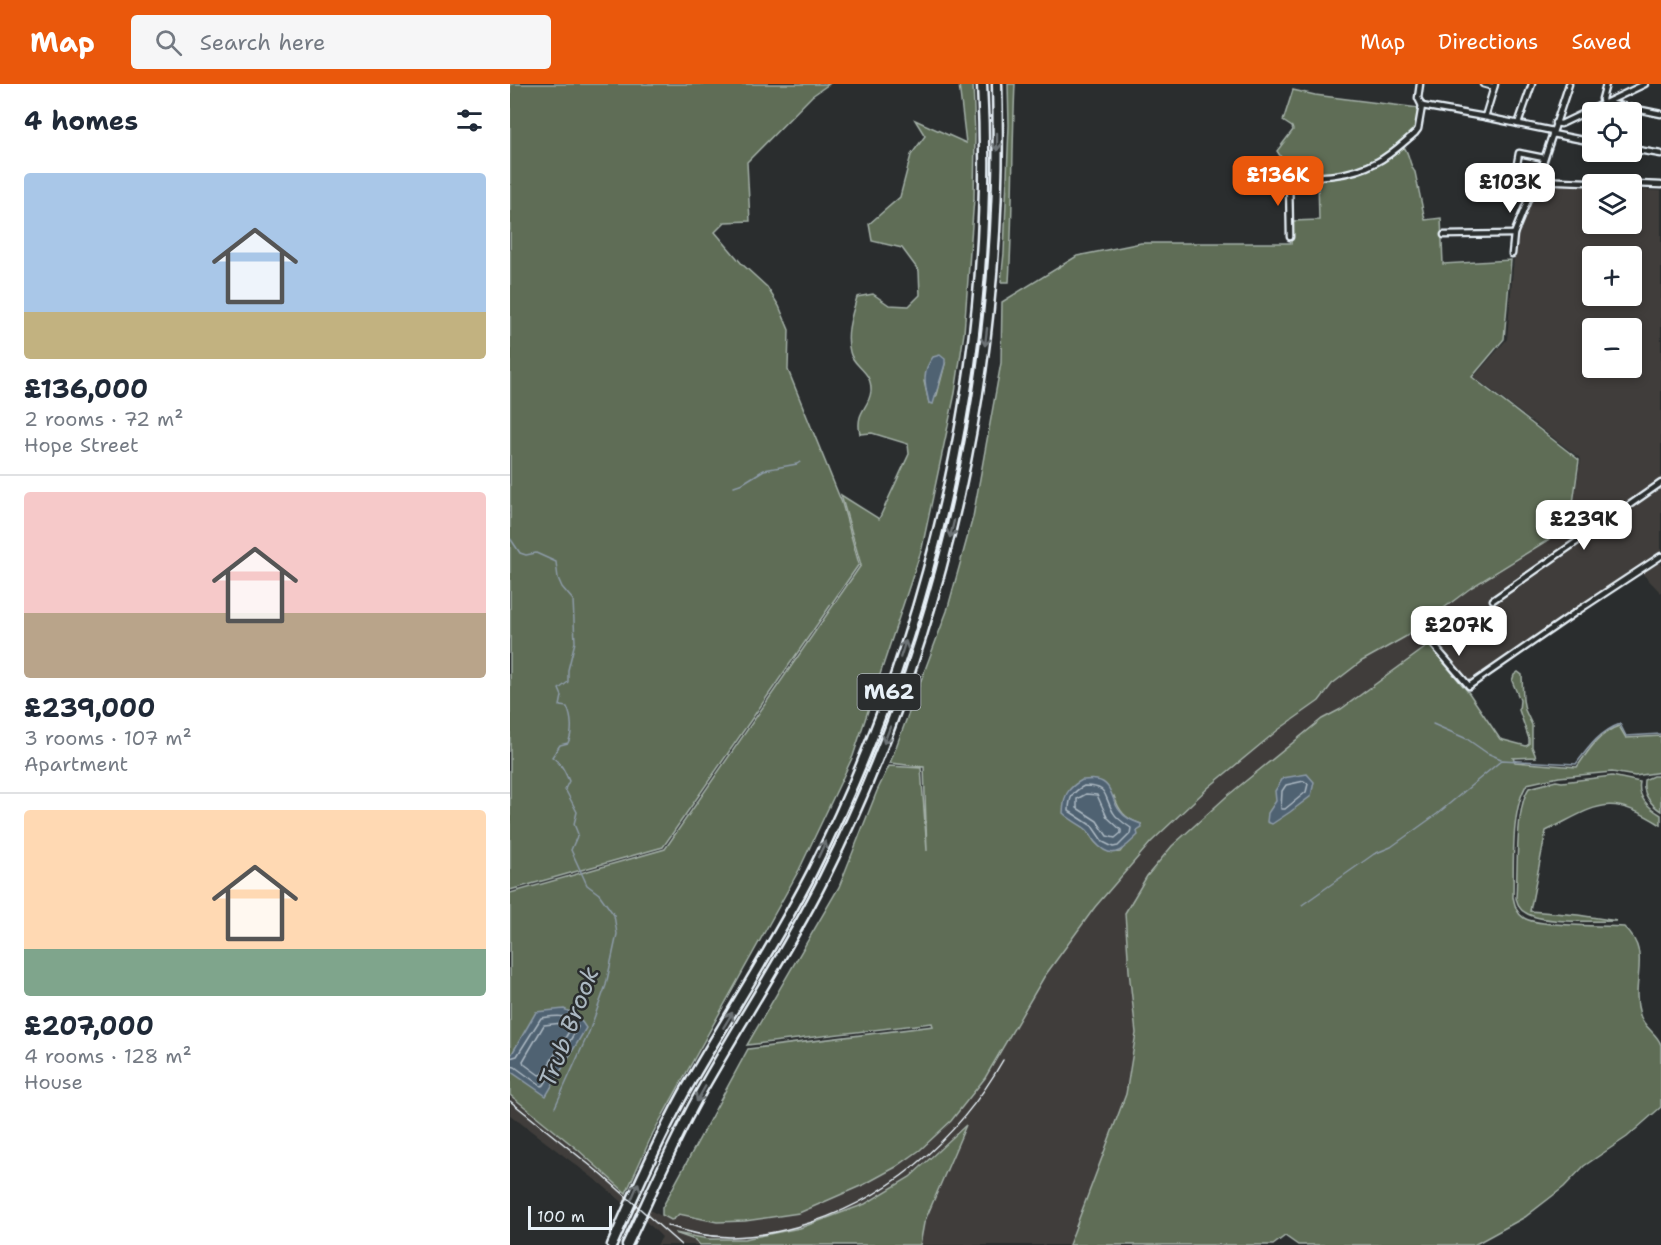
<!DOCTYPE html>
<meta charset="utf-8">
<style>
:root{--surface:#fff;--page:#f6f6f7;--text:#1f2937;--muted:#747a83;--line:#e0e1e3;--accent:#ea580c}
body{margin:0;font-family:"Shantell Sans",sans-serif;background:var(--page);color:var(--text);height:100vh;display:flex;flex-direction:column;font-size:22px;white-space:nowrap}
*{box-sizing:border-box;margin:0}
p{font-size:20px;color:var(--muted)}
.icon{flex:none;width:33px;height:33px;fill:none;stroke:currentColor;stroke-width:2;stroke-linecap:round;stroke-linejoin:round}
.map{position:relative;flex:1;overflow:hidden}
.drawer{display:flex;flex-direction:column;background:var(--surface);width:510px}
.drawer>*{flex:none}
.controls{position:absolute;left:1072px;top:18px;display:grid;gap:12px}
.controls a{display:grid;place-items:center;width:60px;height:60px;border-radius:6px;background:var(--surface);box-shadow:0 3px 9px #0003;font-size:30px}
.scale{position:absolute;left:18px;bottom:15px;width:84px;box-sizing:border-box;padding-left:6px;border:3px solid #e8f1f8;border-top:0;font-size:16px;line-height:21px;white-space:nowrap;color:#e8f1f8;-webkit-text-stroke:4px #2a2d2e;paint-order:stroke}
.price{position:absolute;translate:-50% -51px;padding:0 14px;border-radius:12px;background:#fff;color:#222;font-size:20px;line-height:39px;filter:drop-shadow(0 2px 3px #0008)}
.price::after{content:'';position:absolute;left:50%;top:36px;width:18px;height:14px;margin-left:-9px;background:inherit;clip-path:polygon(0 0,100% 0,50% 100%)}
.price.current{background:var(--accent);color:#fff}
ul{padding:0;list-style:none}
li{display:grid;align-content:center;gap:12px;height:318px;padding:0 24px}
li+li{border-top:2px solid var(--line)}
li span{display:grid;place-items:center;height:186px;border-radius:6px;color:#555}
li>.icon{margin-inline-start:auto}
span .icon{width:108px;height:108px;fill:#fffc;stroke-width:1}
li b{font-size:26px}
h2{display:flex;justify-content:space-between;align-items:center;height:72px;padding:0 24px;font-size:26px}
header{display:flex;align-items:center;gap:36px;box-sizing:border-box;height:84px;padding:0 30px;background:var(--accent);color:#fff}
header strong{font-size:28px}
nav{display:flex;gap:33px;margin-inline-start:auto;font-size:21px}
.search{width:420px;height:54px;background:var(--page);display:flex;align-items:center;gap:15px;box-sizing:border-box;padding:0 21px;border-radius:6px;color:var(--muted);font-size:22px}
main{display:flex;flex:1;min-height:0}
.map>svg:first-child{display:block}
.built{fill:#3f3d3a;fill-rule:evenodd}
.green{fill:#5e6d56;stroke:#a3afa7;stroke-width:1.5;fill-rule:evenodd}
.water{fill:#506272;stroke:#8d9ba8;stroke-width:1.5}
.lines{fill:none;stroke-linecap:round;stroke-linejoin:round}
.shore{stroke:#abb8c2;stroke-width:1.5}
.stream{stroke:#8d9ba8;stroke-width:1.5}
.street-casing{stroke:#e8f1f8;stroke-width:9}
.highway-casing{stroke:#e8f1f8;stroke-width:13}
.street{stroke:#2a2d2e;stroke-width:4.5}
.highway{stroke:#2a2d2e;stroke-width:8}
.rail{stroke:#e8f1f8;stroke-width:1.5}
.oneway{stroke:#6c7275}
.labels{text-anchor:middle;stroke-width:5;stroke-linejoin:round;paint-order:stroke}
.shield{fill:#2a2d2e;stroke:#afb6bb;stroke-width:1.5}
.shield-label{font-size:21px;font-weight:bold;fill:#e8f1f8}
.water-label{font-size:24px;font-style:italic;fill:#abb8c2;stroke:#2a2d2e}
</style>
<header>
<strong>Map</strong>
<div class="search"><svg class="icon" aria-label="search" viewBox="0 0 24 24"><circle cx="10" cy="10" r="6"/><path d="M15 15l6 6"/></svg>Search here</div>
<nav><a>Map</a><a>Directions</a><a>Saved</a></nav>
</header>
<main>
<section class="drawer">
<h2>4 homes<svg class="icon" aria-label="filters" viewBox="0 0 24 24"><path d="M4 7h16M4 17h16"/><circle cx="9" cy="7" r="2"/><circle cx="15" cy="17" r="2"/></svg></h2>
<ul>
<li><span style="background:linear-gradient(#a9c7e8 75%,#c2b280 0)"><svg class="icon" aria-label="home" viewBox="0 0 24 24"><path d="M3 11l9-7 9 7M6 9v11h12V9"/></svg></span><div><b>£136,000</b><p>2 rooms · 72 m²</p><p>Hope Street</p></div></li>
<li><span style="background:linear-gradient(#f6c9c9 65%,#b9a48a 0)"><svg class="icon" aria-label="home" viewBox="0 0 24 24"><path d="M3 11l9-7 9 7M6 9v11h12V9"/></svg></span><div><b>£239,000</b><p>3 rooms · 107 m²</p><p>Apartment</p></div></li>
<li><span style="background:linear-gradient(#ffd9b3 75%,#7fa58c 0)"><svg class="icon" aria-label="home" viewBox="0 0 24 24"><path d="M3 11l9-7 9 7M6 9v11h12V9"/></svg></span><div><b>£207,000</b><p>4 rooms · 128 m²</p><p>House</p></div></li>
</ul>
</section>
<div class="map">
<svg width="1151" height="1161" viewBox="0 0 1151 1161">
<rect width="100%" height="100%" fill="#2a2d2e"/>
<filter id="ink" filterUnits="userSpaceOnUse"><feTurbulence type="fractalNoise" baseFrequency=".0167" numOctaves="2"/><feDisplacementMap in="SourceGraphic" scale="12" xChannelSelector="R" yChannelSelector="G"/><feConvolveMatrix kernelMatrix="1 2 1 2 8 2 1 2 1" color-interpolation-filters="sRGB"/></filter>
<g filter="url(#ink)">
<path class="built" d="M1028,100L1083,103V140H1122V105L1151,107V509L1127,484L982,586L957,598L919,554L916,556L919,561L831,625L812,635L716,713L662,762L615,829L619,887L626,949L616,1010L559,1161H410L414,1139L455,1043L400,1093L355,1120L290,1144L234,1155H199L170,1150L185,1156L191,1161H147L152,1153L142,1143L91,1100L0,1031V1011L67,1065L116,1109L143,1128L161,1136L169,1130L184,1133L235,1137L286,1129L355,1100L386,1083L427,1051L441,1037L475,994L534,893L559,856L601,802L641,758L699,703L768,646L809,617L822,600L852,577L895,553L962,503L1038,456L1061,434L1071,375L964,293L997,255L1005,160ZM1083,172H1122V212H1083ZM1083,244H1122V284H1083Z"/>
<g class="green">
<polygon points="0,0 319,0 302,12 237,78 240,137 215,138 205,148 232,180 257,203 269,222 279,246 278,286 332,419 349,480 153,763 0,806"/>
<path d="M449,0H463L465,51L464,114L454,249L445,309L412,464L343,672L289,786L143,1049L116,1109L67,1065L0,1011V809L155,765L351,481L331,411L369,435L399,370L398,360L362,349L350,350C345,327 359,325 361,307C362,286 343,283 340,268C335,249 342,231 347,213L363,210L379,221L399,222L410,211L409,187L392,164L362,157L359,140L390,113L401,71L415,52L405,36L456,59ZM435,280L427,311L419,319L414,297Z"/>
<path d="M498,0H505C502,66 503,132 499,198H491L494,169L499,41Z"/>
<path d="M783,6L805,11L908,24C907,31 907,41 903,47C900,52 894,56 890,59C860,85 821,97 782,90L767,67L783,46L782,43L773,37Z"/>
<path d="M894,63C900,71 899,81 905,88L915,136L931,134L933,180L1001,176L994,255L962,293L1069,376L1061,434L1038,456L962,503L895,553L852,577L822,600L809,617L768,646L699,703L641,758L585,823L534,893L475,994L441,1037L410,1066L386,1083L355,1100L289,1129L235,1137L207,1138L169,1130L164,1135L161,1136L152,1131V1124L238,965L423,942L422,939L237,961L329,803L367,707L379,682L411,684L417,767L414,683L380,679L437,527L463,433L491,279L492,218L567,172L631,159H781L782,137L809,136L808,95C842,95 868,83 894,63ZM604,712C609,727 615,735 631,740L610,768C595,770 584,760 578,747Z"/>
<path d="M919,561L959,609L990,655L1016,662L1019,660V655L1009,626L1010,616L1002,597L1004,591L1008,588L1012,591L1013,616L1015,626L1022,641V663L1026,673L1003,674L1005,678L1067,683C1078,667 1090,648 1109,642L1116,654L1151,652V688L1125,692L1102,688L1049,693L1017,700C1000,727 1004,781 1003,813C1005,821 1006,829 1014,834C1029,843 1092,841 1114,843C1144,870 1119,897 1130,931C1133,943 1148,950 1151,961C1151,973 1151,1008 1151,1023L1117,1053L1074,1082L1054,1103L1015,1133L964,1161H788L775,1152L763,1161H559L616,1010L626,949L619,887L615,829L637,792L662,762L716,713L812,635L831,625Z"/>
<path d="M1102,692L1130,698C1127,713 1139,724 1151,731V741C1098,707 1087,722 1036,747L1020,827L1068,831L1107,837C1085,837 1034,840 1016,829C1009,826 1008,820 1006,814C1008,788 1005,724 1019,704L1046,697L1052,698Z"/>
<path d="M1143,692H1151V727C1140,720 1132,709 1134,696Z"/>
<polygon points="456,1041 414,1139 410,1161 190,1161 185,1156 165,1149 199,1155 234,1155 290,1144 355,1120 400,1093"/>
</g>
<g class="water">
<path d="M430,271L435,275V280L423,320L419,319C415,301 411,288 423,273Z"/>
<polygon points="797,690 804,698 801,712 780,728 762,740 757,738 758,729 766,717 765,707 773,694"/>
<path d="M572,696C576,696 583,695 587,696C603,699 601,717 610,727C615,734 623,737 631,740L632,744L627,747L628,751C613,765 603,779 585,758C582,754 580,749 577,746C570,740 560,736 553,729C554,712 556,705 572,696Z"/>
<polygon points="54,925 68,932 76,944 36,1012 0,987 0,973 26,928"/>
</g>
<g class="lines">
<g class="shore">
<polygon points="794,697 798,700 796,708 775,725 771,725 772,707 776,701"/>
<path d="M574,702C599,702 593,711 603,728C606,734 615,740 621,744L620,750L608,762L603,763L593,758L582,742L559,727C559,714 562,708 574,702Z"/>
<polygon points="576,710 587,711 597,733 611,746 611,749 605,754 597,752 587,737 567,724 567,715"/>
<polygon points="52,939 59,942 60,946 33,990 29,991 14,980 13,977 34,941"/>
<path d="M0,974L7,972L31,934C46,932 59,929 68,943L34,1001L31,1002L5,983L0,982"/>
</g>
<g class="stream">
<polyline points="224,402 233,399 254,386 287,380 290,378"/>
<path d="M0,454L10,469L16,471L26,469L46,478L48,494L52,503L63,516L65,558L58,586V598L49,605L52,612L50,622L57,623C62,634 63,648 58,659L50,661L42,673C52,680 54,686 59,697L55,705L67,728L64,740L68,750L61,766L77,801L89,810L104,831L107,850L96,901L79,948L45,1023"/>
<polyline points="923,640 957,655 977,669 991,675"/>
<path d="M792,821L864,770L881,763L927,730L992,676L1066,680C1078,664 1090,647 1110,640L1116,652L1151,650"/>
</g>
<defs>
<g id="street">
<polyline points="910,0 908,14 912,22"/>
<polyline points="973,0 984,3"/>
<polyline points="1100,17 1102,20 1151,30"/>
<polyline points="1093,20 1092,15 1096,0"/>
<polyline points="912,22 975,33 1043,47"/>
<polyline points="975,33 985,0"/>
<polyline points="1045,39 1051,40 1135,0"/>
<polyline points="1008,40 1022,0"/>
<polyline points="1042,50 1083,58"/>
<polyline points="1122,65 1151,70"/>
<polyline points="1031,85 1059,0"/>
<polyline points="981,95 999,98 1004,96 1009,69 1034,74"/>
<polyline points="934,151 1004,150"/>
<path d="M780,153L779,93C810,93 839,93 867,78C881,71 893,59 905,49L908,45L912,22"/>
<polyline points="1002,170 1004,150 1026,96 1151,101"/>
<polyline points="983,516 1151,399"/>
<polyline points="921,558 959,602 1069,526 1151,472"/>
</g>
<g id="highway">
<path d="M102,1161C124,1110 147,1058 174,1009C216,935 263,864 302,788C422,550 487,268 472,0"/>
<path d="M117,1161C140,1112 161,1063 187,1015C228,941 276,870 314,794C437,548 495,275 487,0"/>
</g>
</defs>
<use href="#street" class="street-casing"/>
<use href="#highway" class="highway-casing"/>
<use href="#street" class="street"/>
<use href="#highway" class="highway"/>
<g class="rail">
<polyline points="0,1017 92,1091 171,1161"/>
<path d="M157,1141C200,1158 242,1155 286,1143C376,1118 447,1057 493,976"/>
</g>
</g>
<defs><path id="oneway-shaft" d="M-6 0H5M1.5-3L5.5 0L1.5 3" fill="none" stroke-width="1.6" stroke-linecap="round" stroke-linejoin="round" transform="scale(1.5)"/></defs>
<g class="oneway">
<use href="#oneway-shaft" transform="translate(487 58) rotate(90)"/>
<use href="#oneway-shaft" transform="translate(476 253) rotate(97)"/>
<use href="#oneway-shaft" transform="translate(442 445) rotate(104)"/>
<use href="#oneway-shaft" transform="translate(393 565) rotate(-72)"/>
<use href="#oneway-shaft" transform="translate(377 651) rotate(111)"/>
<use href="#oneway-shaft" transform="translate(312 765) rotate(-65)"/>
<use href="#oneway-shaft" transform="translate(218 936) rotate(-59)"/>
<use href="#oneway-shaft" transform="translate(191 1010) rotate(120)"/>
<use href="#oneway-shaft" transform="translate(125 1107) rotate(-67)"/>
</g>
</g>
<g class="labels">
<rect class="shield" x="347.5" y="590" width="63" height="36" rx="4.5"/>
<g class="shield-label">
<text x="379" y="615">M62</text>
</g>
<g class="water-label">
<text transform="translate(59 943) rotate(-69)" y="8">Trub Brook</text>
</g>
</g>
</svg>
<div class="controls">
<a><svg class="icon" aria-label="locate" viewBox="0 0 24 24"><circle cx="12" cy="12" r="6"/><path d="M12 2v4M12 18v4M2 12h4M18 12h4"/></svg></a>
<a><svg class="icon" aria-label="layers" viewBox="0 0 24 24"><path d="M12 4l9 5-9 5-9-5zM3 14l9 5 9-5"/></svg></a>
<a>+</a>
<a>−</a>
</div>
<div class="scale">100 m</div>
<b class="price current" style="left:768px;top:123px">£136K</b>
<b class="price" style="left:1000px;top:130px">£103K</b>
<b class="price" style="left:1074px;top:467px">£239K</b>
<b class="price" style="left:949px;top:573px">£207K</b>
</div>
</main>
